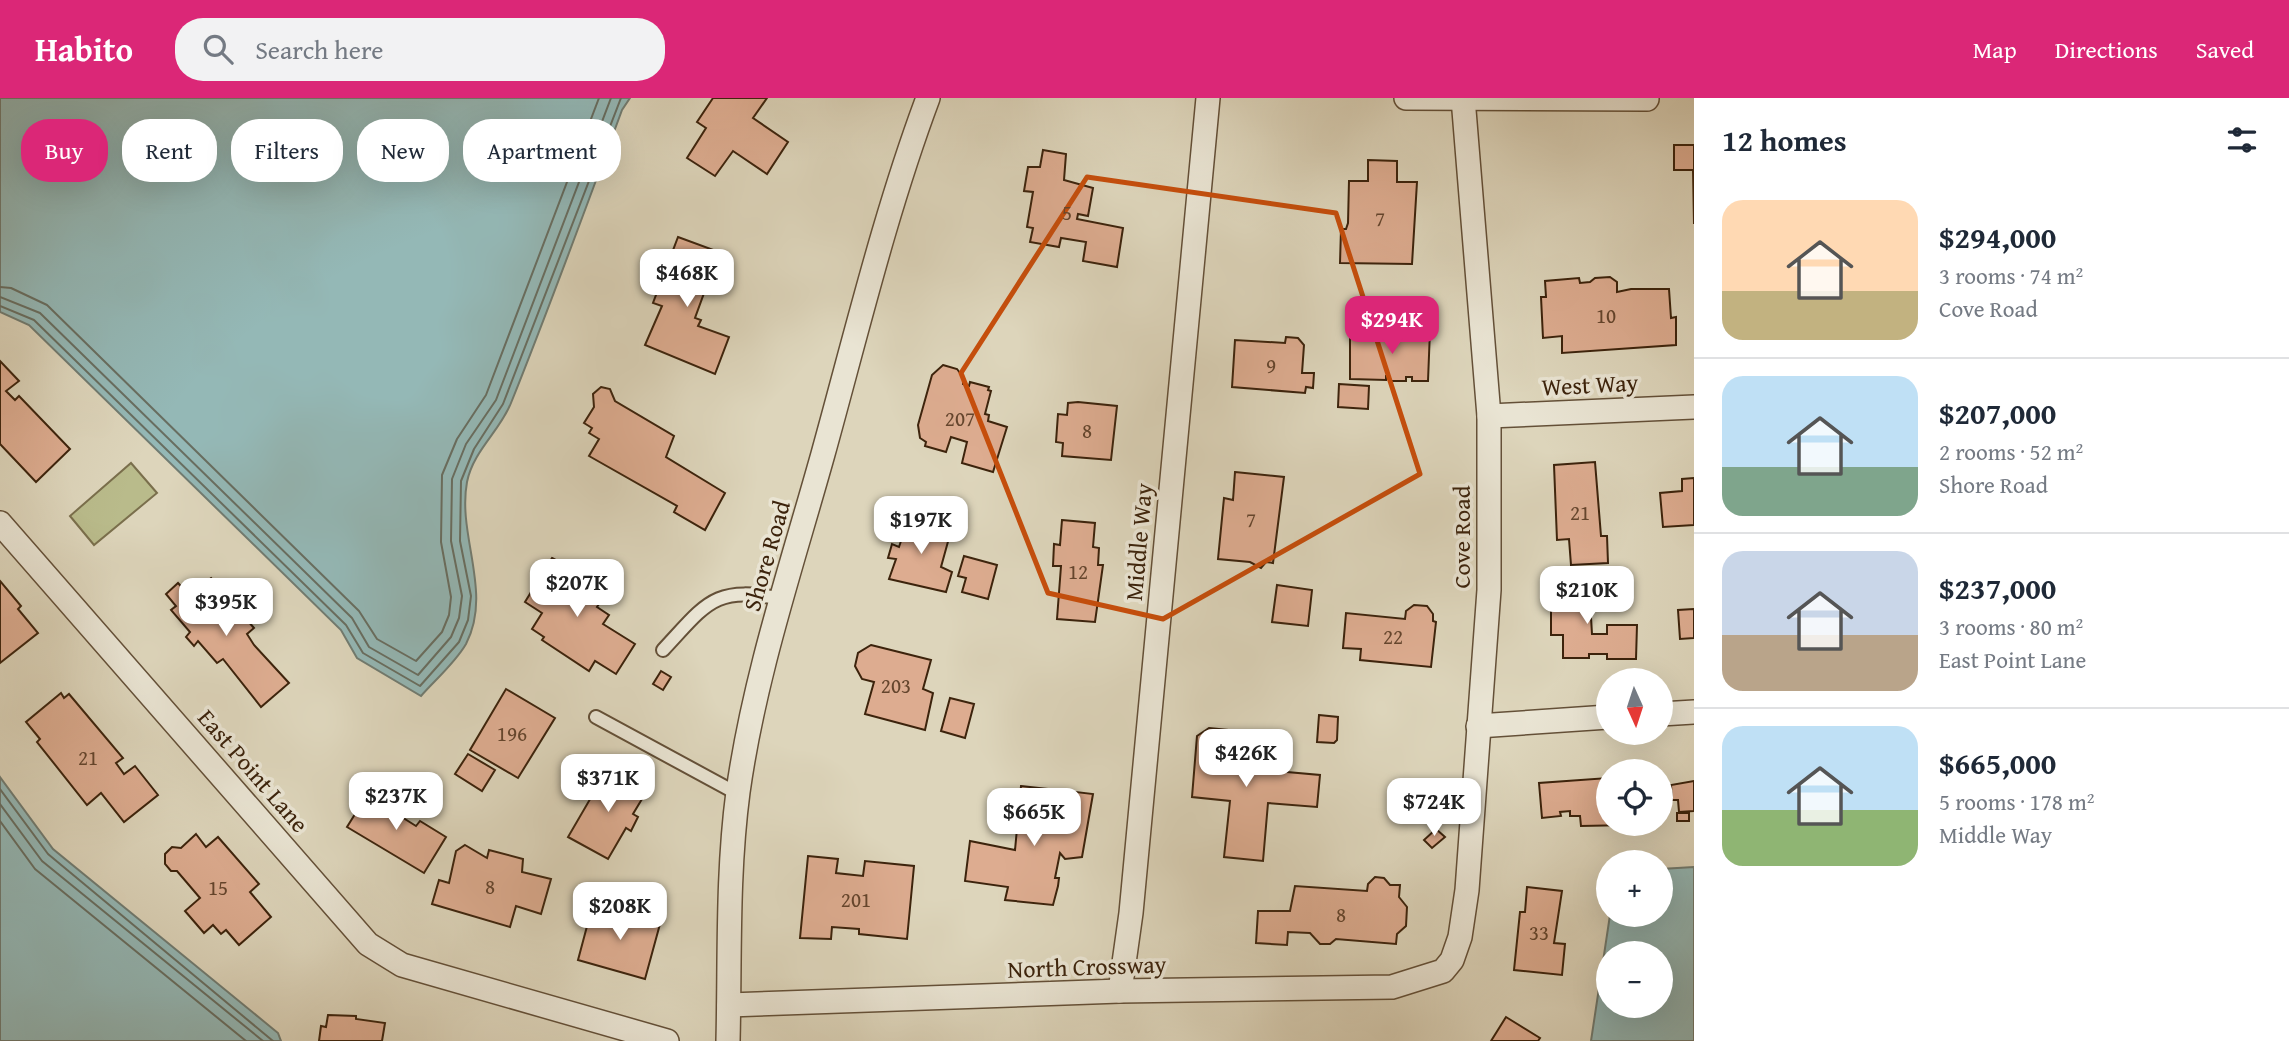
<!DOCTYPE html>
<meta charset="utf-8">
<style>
:root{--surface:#fff;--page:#f2f2f3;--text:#1f2937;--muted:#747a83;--line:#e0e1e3;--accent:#db2777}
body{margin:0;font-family:"Gentium Book Plus",serif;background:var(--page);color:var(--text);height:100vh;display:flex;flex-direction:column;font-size:26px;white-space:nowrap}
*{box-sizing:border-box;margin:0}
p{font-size:23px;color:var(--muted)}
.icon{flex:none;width:38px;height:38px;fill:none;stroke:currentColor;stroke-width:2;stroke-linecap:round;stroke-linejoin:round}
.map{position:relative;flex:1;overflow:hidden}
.panel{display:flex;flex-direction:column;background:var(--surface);width:595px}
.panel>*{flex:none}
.guide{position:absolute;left:21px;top:21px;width:665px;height:63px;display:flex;gap:14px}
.needle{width:46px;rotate:177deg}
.controls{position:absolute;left:1596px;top:570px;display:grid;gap:14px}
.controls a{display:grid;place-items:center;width:77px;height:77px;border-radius:50%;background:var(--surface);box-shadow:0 7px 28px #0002;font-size:35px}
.price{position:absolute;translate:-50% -60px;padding:0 16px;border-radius:14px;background:#fff;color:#222;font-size:23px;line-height:46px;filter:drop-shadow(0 2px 4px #0008)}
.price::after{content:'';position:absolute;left:50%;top:42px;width:21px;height:16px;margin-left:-10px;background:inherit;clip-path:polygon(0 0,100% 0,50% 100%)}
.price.current{background:var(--accent);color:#fff}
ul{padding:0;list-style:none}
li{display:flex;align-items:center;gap:21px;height:175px;padding:0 28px}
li+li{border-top:2px solid var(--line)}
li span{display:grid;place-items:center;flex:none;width:196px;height:140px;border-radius:21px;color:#555}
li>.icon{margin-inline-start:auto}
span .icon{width:84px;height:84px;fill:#fffc;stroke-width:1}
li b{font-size:30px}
h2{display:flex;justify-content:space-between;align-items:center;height:84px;padding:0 28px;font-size:30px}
.pill{padding:0 24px;border-radius:28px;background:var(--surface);box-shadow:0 7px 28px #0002;font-size:24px;line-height:63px}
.pill.current{background:var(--accent);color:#fff}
header{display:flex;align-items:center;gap:42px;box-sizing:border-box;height:98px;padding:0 35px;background:var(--accent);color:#fff}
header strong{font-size:33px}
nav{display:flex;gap:38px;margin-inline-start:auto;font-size:24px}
.search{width:490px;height:63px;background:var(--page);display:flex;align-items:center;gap:18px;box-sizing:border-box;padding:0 24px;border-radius:28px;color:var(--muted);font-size:26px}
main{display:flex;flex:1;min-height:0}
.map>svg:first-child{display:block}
.green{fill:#b9bb8b;stroke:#7a6f4c;stroke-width:2}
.water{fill:#94b8b6;stroke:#717c72;stroke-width:2;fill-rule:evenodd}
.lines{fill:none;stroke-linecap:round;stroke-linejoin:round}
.shore{stroke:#686e61;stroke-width:2}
.building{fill:#ddac90;stroke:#3c230c;stroke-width:2}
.service-casing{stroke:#645038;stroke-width:16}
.minor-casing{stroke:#645038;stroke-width:26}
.service{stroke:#e9e4d3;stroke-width:12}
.minor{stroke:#e9e4d3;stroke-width:23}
.marked{fill:none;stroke:#c64e0c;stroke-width:5;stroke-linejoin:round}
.labels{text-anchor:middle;stroke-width:7;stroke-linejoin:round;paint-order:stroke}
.number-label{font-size:21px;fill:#64452d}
.street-label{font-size:24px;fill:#3c230c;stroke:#e9e4d3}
</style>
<header>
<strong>Habito</strong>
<div class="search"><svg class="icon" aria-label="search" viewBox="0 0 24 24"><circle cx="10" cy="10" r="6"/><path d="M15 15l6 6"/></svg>Search here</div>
<nav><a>Map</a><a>Directions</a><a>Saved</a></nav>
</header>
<main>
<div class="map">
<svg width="1694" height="943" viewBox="0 0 1694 943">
<rect width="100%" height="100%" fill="#ddd5bb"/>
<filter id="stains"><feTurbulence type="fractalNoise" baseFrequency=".00286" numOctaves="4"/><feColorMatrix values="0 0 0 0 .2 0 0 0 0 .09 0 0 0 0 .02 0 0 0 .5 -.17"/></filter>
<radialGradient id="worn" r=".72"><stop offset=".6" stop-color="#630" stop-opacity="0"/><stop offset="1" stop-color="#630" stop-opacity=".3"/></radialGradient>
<polygon class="green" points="131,365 157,395 94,447 70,418"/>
<g class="water">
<path d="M0,0H630L622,12C586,110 550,208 511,305C500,333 473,353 467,384C457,438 493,494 466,546C455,565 435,582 421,598L357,560L341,532L29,227L0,214Z"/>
<polygon points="0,679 53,751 278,935 281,943 0,943"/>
<path d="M1694,769V943H1591L1610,817H1661V771ZM1608,856H1661V908H1608Z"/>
</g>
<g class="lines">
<g class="shore">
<polyline points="0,189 11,190 47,207 359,513 377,541 416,563 442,534 449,517 451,499 441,444 442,377 457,341 486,297 599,0"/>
<polyline points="0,199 40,215 352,520 369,549 418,577 451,539 459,520 462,498 451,443 452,381 466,346 496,302 611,0"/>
<polyline points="0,208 34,222 346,527 363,555 420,588 459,544 468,522 471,498 460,443 461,383 474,351 503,306 621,0"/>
<polyline points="0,691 48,756 273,943"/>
<polyline points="0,706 42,763 263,943"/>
<polyline points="0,723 35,771 246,943"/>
</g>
</g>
<g class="building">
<polygon points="713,0 767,0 753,20 788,44 767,76 733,53 715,78 687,60 706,30 697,24"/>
<polygon points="1674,47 1694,47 1694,126 1693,72 1674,72"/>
<polygon points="1043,52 1066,56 1064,82 1093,90 1088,118 1078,116 1077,121 1123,130 1117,169 1083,163 1086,144 1061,140 1059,149 1030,144 1033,130 1027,129 1033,94 1024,93 1028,69 1040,69"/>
<polygon points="1368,62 1397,63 1397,84 1417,84 1412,166 1340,165 1341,131 1346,131 1348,125 1349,83 1368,83"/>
<polygon points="678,139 719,154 695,220 701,222 698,228 729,239 715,276 645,247 662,208 653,205"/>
<polygon points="1610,179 1617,184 1617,194 1631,191 1669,191 1671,220 1676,219 1676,247 1562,255 1562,238 1543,240 1541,199 1546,199 1545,183 1579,180 1580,185 1590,184 1595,180"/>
<polygon points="1413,226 1424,226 1430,232 1428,283 1412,283 1412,279 1406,279 1406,283 1390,283 1390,279 1386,278 1386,282 1350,281 1350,239 1408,239 1408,232"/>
<polygon points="1286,239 1298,240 1304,247 1302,275 1314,275 1313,290 1306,289 1305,295 1232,289 1235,242 1285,245"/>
<polygon points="0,263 19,283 6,293 15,302 19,298 70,351 36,384 0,346"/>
<polygon points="943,267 957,271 963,279 963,286 969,288 970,284 989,289 988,292 991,293 985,316 989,317 988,323 1007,329 993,374 962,365 967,344 951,339 946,354 925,348 926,344 920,340 918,327 932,277"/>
<polygon points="1339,286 1369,288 1368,311 1338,309"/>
<polygon points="601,289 610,291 615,303 674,338 666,359 725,395 705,432 674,414 677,408 589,358 599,341 589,335 592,330 584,325 594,309 593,296"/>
<polygon points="1078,304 1117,308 1111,362 1062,358 1063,345 1056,344 1058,316 1067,317 1068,305"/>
<polygon points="1595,364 1601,438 1607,438 1608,465 1571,467 1569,441 1557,442 1554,367"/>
<polygon points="1235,374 1284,379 1273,465 1266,464 1261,470 1250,464 1218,461 1224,400 1233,402"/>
<polygon points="1694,380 1694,427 1663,429 1660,395 1682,393 1682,381"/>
<polygon points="910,416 934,423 931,435 949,440 941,469 952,474 946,494 889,481 896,461 888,460 892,446 899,449"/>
<polygon points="1062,422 1095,425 1093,449 1099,450 1098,467 1103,467 1095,524 1057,521 1061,468 1053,468 1054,446 1060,447"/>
<polygon points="964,458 997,467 988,501 962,494 966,480 958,478"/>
<polygon points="552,460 609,491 597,509 609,517 603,526 635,546 616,576 595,563 589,573 542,542 544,539 532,531 542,515 525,504"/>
<polygon points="211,480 254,530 247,536 254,547 289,585 261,609 223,561 217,565 198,543 194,548 186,539 190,534 171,512 176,508 166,496 178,485 189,497"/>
<polygon points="0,483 21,508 18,511 38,535 0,565"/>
<polygon points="1551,485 1589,485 1592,536 1607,536 1607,527 1637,527 1636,561 1607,561 1607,556 1589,556 1589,560 1563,560 1563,537 1551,537"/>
<polygon points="1277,487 1312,492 1308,528 1272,524"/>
<polygon points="1414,507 1427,508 1433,516 1433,523 1436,524 1431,569 1360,562 1361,551 1343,550 1346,515 1405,521 1406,513"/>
<polygon points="1694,511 1694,540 1680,541 1678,512"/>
<polygon points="871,547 931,562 923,591 933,595 925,632 865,616 874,584 862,581 855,568 858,555"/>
<polygon points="661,573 671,579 663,592 653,586"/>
<polygon points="506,591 555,620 518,680 470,652"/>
<polygon points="61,595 64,600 69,596 123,660 116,665 124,676 135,668 158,697 124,724 101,695 87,707 37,644 40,641 26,624"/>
<polygon points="950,600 974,606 965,640 941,633"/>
<polygon points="1319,617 1338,619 1337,642 1334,645 1317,644"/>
<polygon points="1209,630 1238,633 1246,643 1245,652 1266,654 1265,672 1320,677 1317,709 1268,705 1263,763 1224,759 1230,703 1192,699 1197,638"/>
<polygon points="468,656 495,672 482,693 455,676"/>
<polygon points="607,672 648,691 633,716 638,719 631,733 626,730 608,761 568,739"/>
<polygon points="1608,680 1608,726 1630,727 1581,728 1580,718 1570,718 1570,713 1560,714 1561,718 1542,720 1539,685"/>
<polygon points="1694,683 1694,713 1679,714 1678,702 1672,702 1671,687"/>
<polygon points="1021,688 1047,691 1045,707 1066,710 1068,693 1093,696 1082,759 1065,761 1060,755 1055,780 1059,780 1058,788 1053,807 1005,802 1008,789 965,783 970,743 1015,752"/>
<polygon points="370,692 401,710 397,716 416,728 420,723 446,739 424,775 347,729"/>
<rect x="1677" y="715" width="12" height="8"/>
<polygon points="1436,731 1445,739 1432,750 1424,742"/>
<polygon points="196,736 206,749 218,739 259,786 250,794 271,819 239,847 226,832 221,836 213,827 204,835 185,813 200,800 177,773 171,773 165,766 165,756 172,749 181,750"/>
<polygon points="465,747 487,760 489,752 523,761 522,774 551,781 541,816 516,808 510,829 432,806 439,782 449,785 456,753"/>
<polygon points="808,758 838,761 836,775 863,778 865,763 914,768 907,841 859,836 859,831 832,829 831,841 800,840"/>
<polygon points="1375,779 1384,780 1390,787 1400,787 1399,799 1407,809 1406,828 1397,836 1396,846 1336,841 1330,846 1320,846 1310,835 1288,834 1287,847 1256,845 1258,813 1290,813 1295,788 1367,793 1368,786"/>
<polygon points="1527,789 1562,793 1554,845 1565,846 1562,877 1514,872 1520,814 1525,814"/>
<polygon points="604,810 644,821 648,818 658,820 660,826 645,881 578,862 590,817 602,820"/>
<polygon points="328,917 356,918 356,921 385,925 382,943 319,943 321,928 326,929"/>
<polygon points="1506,919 1540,940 1538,943 1491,943"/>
</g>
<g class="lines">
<defs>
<g id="service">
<path d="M663,552C707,505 714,487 782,501"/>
<polyline points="596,619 738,696"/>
</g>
<g id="minor">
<polyline points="1406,0 1647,1"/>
<polyline points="1489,318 1694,309"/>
<polyline points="0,425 368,846 402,867 667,943"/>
<polyline points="1661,616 1694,614"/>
<polyline points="1478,628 1608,619"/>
<polyline points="1120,893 1131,815 1208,0"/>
<polyline points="729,907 1120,893 1392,889 1443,873 1452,862 1460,839 1467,792 1489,492 1489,318 1463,0"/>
<path d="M728,943C730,860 727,777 738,694C754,579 792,467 823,356C856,237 885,115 928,0"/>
</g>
</defs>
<use href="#service" class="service-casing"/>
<use href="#minor" class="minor-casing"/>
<use href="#service" class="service"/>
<use href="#minor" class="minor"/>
</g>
<path class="marked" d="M1087,79L1336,115L1420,376L1163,521L1048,495L961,275Z"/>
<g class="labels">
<g class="number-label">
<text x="1067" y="122">5</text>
<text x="1380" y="128">7</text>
<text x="1606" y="225">10</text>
<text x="1271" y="275">9</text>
<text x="960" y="328">207</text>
<text x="1087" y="340">8</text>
<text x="1580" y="422">21</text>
<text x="1251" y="429">7</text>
<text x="1078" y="481">12</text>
<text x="1393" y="546">22</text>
<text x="896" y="595">203</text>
<text x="512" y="643">196</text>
<text x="88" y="667">21</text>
<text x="490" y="796">8</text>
<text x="218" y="797">15</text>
<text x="856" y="809">201</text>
<text x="1341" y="824">8</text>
<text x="1539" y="842">33</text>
</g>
<g class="street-label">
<text transform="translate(1590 287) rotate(-3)" y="8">West Way</text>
<text transform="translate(1462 439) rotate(-90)" y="8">Cove Road</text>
<text transform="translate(1139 444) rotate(-85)" y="8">Middle Way</text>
<text transform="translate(767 458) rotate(-74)" y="8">Shore Road</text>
<text transform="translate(253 673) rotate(49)" y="8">East Point Lane</text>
<text transform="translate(1087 869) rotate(-2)" y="8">North Crossway</text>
</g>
</g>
<rect width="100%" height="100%" filter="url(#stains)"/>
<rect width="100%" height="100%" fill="url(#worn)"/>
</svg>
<div class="controls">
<a><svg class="needle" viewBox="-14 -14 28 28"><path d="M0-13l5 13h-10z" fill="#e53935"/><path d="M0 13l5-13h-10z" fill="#747a83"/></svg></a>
<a><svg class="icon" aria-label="locate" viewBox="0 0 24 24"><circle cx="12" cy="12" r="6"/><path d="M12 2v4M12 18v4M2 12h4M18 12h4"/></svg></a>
<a>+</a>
<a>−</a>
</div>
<b class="price" style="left:687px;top:211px">$468K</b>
<b class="price current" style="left:1392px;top:258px">$294K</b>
<b class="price" style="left:921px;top:458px">$197K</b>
<b class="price" style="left:577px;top:521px">$207K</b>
<b class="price" style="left:1587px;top:528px">$210K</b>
<b class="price" style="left:226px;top:540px">$395K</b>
<b class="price" style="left:1246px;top:691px">$426K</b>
<b class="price" style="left:608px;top:716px">$371K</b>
<b class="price" style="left:396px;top:734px">$237K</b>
<b class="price" style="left:1434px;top:740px">$724K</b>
<b class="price" style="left:1034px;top:750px">$665K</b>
<b class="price" style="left:620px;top:844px">$208K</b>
<div class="guide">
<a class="pill current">Buy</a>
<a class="pill">Rent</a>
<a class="pill">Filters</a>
<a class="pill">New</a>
<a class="pill">Apartment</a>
</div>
</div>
<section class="panel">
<h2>12 homes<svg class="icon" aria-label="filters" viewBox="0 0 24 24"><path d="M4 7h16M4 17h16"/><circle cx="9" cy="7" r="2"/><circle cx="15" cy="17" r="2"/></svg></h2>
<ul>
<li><span style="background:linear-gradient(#ffd9b3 65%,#c2b280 0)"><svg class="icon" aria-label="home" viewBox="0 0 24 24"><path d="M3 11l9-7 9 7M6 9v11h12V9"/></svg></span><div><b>$294,000</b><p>3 rooms · 74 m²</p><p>Cove Road</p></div></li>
<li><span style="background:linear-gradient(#bfe0f5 65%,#7fa58c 0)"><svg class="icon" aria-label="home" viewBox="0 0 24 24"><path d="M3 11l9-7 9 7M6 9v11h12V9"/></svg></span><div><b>$207,000</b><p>2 rooms · 52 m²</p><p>Shore Road</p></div></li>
<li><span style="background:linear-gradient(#c9d6e8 60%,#b9a48a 0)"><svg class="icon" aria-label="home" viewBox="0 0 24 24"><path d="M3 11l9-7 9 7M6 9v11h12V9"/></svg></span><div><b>$237,000</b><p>3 rooms · 80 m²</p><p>East Point Lane</p></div></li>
<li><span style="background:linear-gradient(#bfe0f5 60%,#8fb573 0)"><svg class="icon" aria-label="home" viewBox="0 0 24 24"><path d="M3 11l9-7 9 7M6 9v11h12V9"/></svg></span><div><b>$665,000</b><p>5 rooms · 178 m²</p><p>Middle Way</p></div></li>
</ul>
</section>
</main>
